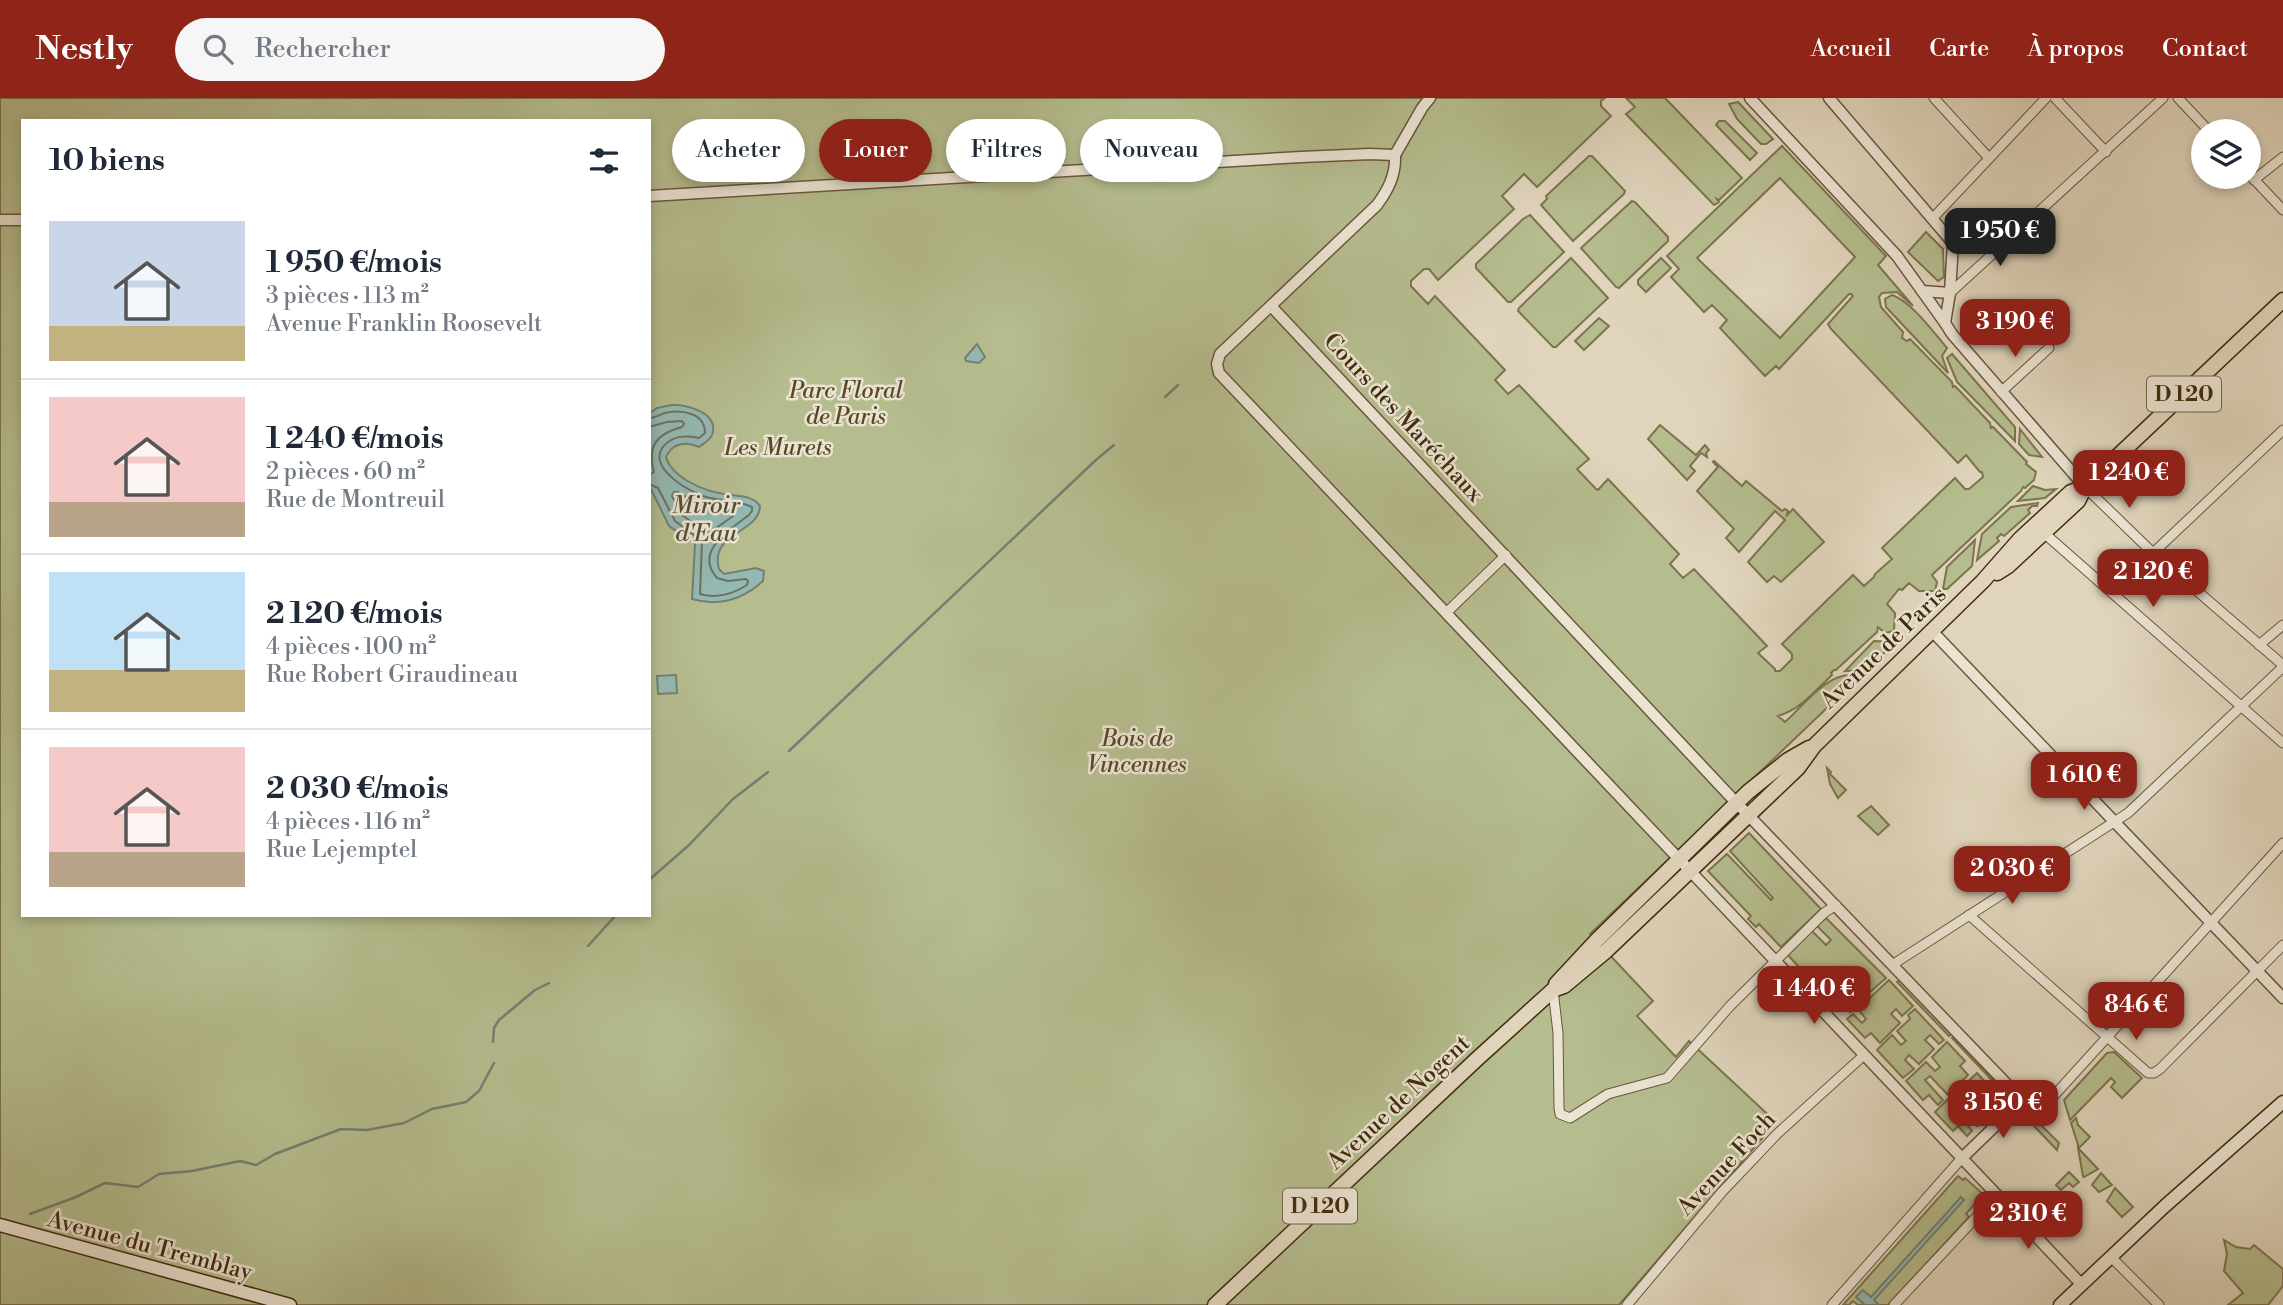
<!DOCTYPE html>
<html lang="fr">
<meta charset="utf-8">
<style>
:root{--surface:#fff;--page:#f6f6f7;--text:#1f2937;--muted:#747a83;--line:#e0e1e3;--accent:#8f2418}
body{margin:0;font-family:"Libre Bodoni",serif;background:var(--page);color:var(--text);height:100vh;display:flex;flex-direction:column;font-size:26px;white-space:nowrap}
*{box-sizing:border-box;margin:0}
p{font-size:23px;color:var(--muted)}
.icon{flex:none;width:38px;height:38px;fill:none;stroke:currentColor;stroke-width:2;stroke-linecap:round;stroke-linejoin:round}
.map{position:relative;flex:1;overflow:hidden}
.details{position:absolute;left:21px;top:21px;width:630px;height:798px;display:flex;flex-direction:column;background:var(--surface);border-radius:0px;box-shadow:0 4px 10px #0003}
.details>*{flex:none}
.banner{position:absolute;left:672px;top:21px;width:665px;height:63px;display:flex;gap:14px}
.controls{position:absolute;left:2191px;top:21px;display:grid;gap:14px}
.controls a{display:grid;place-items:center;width:70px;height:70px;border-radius:50%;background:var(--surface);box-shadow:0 4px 10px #0003;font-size:35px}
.price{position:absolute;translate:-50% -60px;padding:0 16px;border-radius:14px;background:var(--accent);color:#fff;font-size:23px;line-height:46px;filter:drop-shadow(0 2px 4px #0008)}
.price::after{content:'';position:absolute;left:50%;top:42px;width:21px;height:16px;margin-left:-10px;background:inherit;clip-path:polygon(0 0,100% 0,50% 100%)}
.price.on{background:#222;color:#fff}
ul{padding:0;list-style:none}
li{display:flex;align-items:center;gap:21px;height:175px;padding:0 28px}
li+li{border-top:2px solid var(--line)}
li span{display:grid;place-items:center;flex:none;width:196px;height:140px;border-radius:0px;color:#555}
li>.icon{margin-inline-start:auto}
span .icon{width:84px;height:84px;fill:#fffc;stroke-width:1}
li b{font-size:30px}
h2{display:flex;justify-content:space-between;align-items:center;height:84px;padding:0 28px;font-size:30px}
.tag{padding:0 24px;border-radius:32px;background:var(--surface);box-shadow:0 4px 10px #0003;font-size:24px;line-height:63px}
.tag.on{background:var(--accent);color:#fff}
header{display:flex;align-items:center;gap:42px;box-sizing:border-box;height:98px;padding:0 35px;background:var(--accent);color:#fff}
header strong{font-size:33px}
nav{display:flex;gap:38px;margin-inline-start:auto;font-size:24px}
.search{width:490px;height:63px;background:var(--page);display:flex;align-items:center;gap:18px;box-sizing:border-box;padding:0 24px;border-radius:38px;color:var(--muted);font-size:26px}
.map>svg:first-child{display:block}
.green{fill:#b5bc8e;stroke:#7c744e;stroke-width:2;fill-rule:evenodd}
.water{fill:#94b8b3;stroke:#738071;stroke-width:2}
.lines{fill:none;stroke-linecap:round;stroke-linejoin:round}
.shore{stroke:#6b7260;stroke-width:2}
.stream{stroke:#738071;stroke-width:2.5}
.minor-casing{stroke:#6a563a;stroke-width:11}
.tertiary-casing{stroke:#6a563a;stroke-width:13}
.secondary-casing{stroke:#422b0e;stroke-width:15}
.primary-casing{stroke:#422b0e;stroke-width:17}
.minor{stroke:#ebe4d3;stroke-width:9}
.tertiary{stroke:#ebe4d3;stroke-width:10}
.secondary{stroke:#ebe4d3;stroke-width:12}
.primary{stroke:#e0d5bc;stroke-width:14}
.labels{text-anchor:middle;stroke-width:5;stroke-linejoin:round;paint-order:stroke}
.shield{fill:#ebe4d3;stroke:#756249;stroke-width:2}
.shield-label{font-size:21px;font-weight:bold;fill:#422b0e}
.park-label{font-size:23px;font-style:italic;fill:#594828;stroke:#ebe4d3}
.street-label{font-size:23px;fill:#422b0e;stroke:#ebe4d3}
.water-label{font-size:24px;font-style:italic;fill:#564e37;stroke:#ebe4d3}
</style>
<header>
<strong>Nestly</strong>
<div class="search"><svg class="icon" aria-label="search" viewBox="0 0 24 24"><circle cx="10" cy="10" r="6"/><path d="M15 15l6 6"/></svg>Rechercher</div>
<nav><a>Accueil</a><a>Carte</a><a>À propos</a><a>Contact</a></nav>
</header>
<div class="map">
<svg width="2283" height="1207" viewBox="0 0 2283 1207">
<rect width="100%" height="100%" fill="#e0d5bc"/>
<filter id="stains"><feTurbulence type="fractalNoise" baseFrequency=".00286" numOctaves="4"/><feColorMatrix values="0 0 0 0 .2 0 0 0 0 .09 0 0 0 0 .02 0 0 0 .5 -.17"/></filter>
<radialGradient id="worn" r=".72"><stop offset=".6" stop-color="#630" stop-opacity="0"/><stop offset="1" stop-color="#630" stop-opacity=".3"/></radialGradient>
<g class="green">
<path d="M0,0H1605L1601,3V8L1611,18L1537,89L1524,76L1502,98L1514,111L1438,182L1429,171H1424L1411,183V188L1428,206L1435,198L1505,272L1495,282L1508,296L1519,287L1589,361L1577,371L1596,391L1598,392L1608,381L1679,456L1670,466L1683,480L1694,471L1767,548L1758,555L1775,571V573H1780L1792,561V556L1782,546L1853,477L1864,488L1874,479L1875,476L1892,461L1882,450L1955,380L1965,391H1969L1983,379L1982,374H1980L1966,357L1958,365L1831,231L1828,226L1853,198L1851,196H1849L1779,271L1776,268L1765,278L1720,230L1727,222L1712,207L1704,214L1671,179L1679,171L1667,158L1782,48L1886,158L1878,167L1913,208L1897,194L1882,195L1879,199L1881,209L1903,234L1902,240L1907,243L1910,241L1952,284L1953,289L1955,288L1990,325L1991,330L1993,329L2027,364L2026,366L2036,374L2034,382L2025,390L2023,389L2021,393L1932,477L1937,484L1935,493H1919L1909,485L1902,492L1899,491L1887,506L1895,515L1894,533L1885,535L1878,529L1877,534L1836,572H1834L1831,575L1832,577C1815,593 1800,612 1778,618L1785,624C1802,609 1826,576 1851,577L1852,581L1849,589L1590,836L1653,903L1637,918L1676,959L1689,943L1776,1024L1619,1207H0ZM23,23H649V817H23ZM1780,80L1855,159L1780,240L1697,160Z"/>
<polygon points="1626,0 1665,0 1742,80 1719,102 1717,101 1719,104 1714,107 1626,16 1635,9"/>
<polygon points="1738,4 1773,41 1766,46 1761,46 1737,21 1729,6"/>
<polygon points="1719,23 1725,23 1757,55 1750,62 1716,27"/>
<polygon points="1589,58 1592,58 1625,93 1624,96 1573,143 1541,107 1547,101 1546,98"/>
<polygon points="1632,103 1635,104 1668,139 1668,143 1619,190 1616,189 1581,150"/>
<polygon points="1530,117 1564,154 1511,204 1508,204 1476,170 1476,166 1523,121"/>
<polygon points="1926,134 1943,151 1944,179 1938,183 1908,154"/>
<polygon points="1571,160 1608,200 1556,249 1553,249 1518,213 1519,210"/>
<polygon points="1661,160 1671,170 1646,194 1638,186 1638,182"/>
<path d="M1892,197C1911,203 1934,235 1947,250L1942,258L1948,275L1886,209L1885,201Z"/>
<polygon points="1599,220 1609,228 1584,252 1575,243"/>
<polygon points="1952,256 2015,329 2015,343 1957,284 1947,260"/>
<polygon points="1660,327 1696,357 1705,347 1709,352 1706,355 1707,359 1701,355 1690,368 1695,373 1687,382 1648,341"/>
<polygon points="2020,331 2042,359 2029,357 2019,346"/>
<polygon points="1714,363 1742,388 1746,383 1782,413 1785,411 1788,413 1787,417 1793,411 1824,444 1781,484 1774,478 1767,484 1748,464 1785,422 1775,413 1739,454 1726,440 1734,431 1697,393 1718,369 1713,364"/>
<polygon points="2033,388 2045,392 2056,391 2045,400 2018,403"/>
<polygon points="2038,405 2037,408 2032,408 2028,412 2030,415 2004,438 2001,436 1997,440 1999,443 1977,462 1982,436 2011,409"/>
<polygon points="1975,442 1972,468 1947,491 1943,491 1947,469"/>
<polygon points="1874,543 1891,544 1890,549 1877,562 1873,561 1862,572 1845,573"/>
<polygon points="1827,670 1831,674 1830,676 1846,692 1838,700 1830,686"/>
<polygon points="1871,708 1889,727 1878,737 1858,718"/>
<polygon points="1749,735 1821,811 1781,849 1759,826 1756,829 1748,821 1751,818 1708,773 1727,756 1771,802 1773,800 1730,753"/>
<polygon points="1826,820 1886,880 1870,894 1862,885 1857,889 1866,899 1850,914 1841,904 1836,909 1786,855 1811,832 1826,847 1831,842 1816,827"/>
<polygon points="1889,882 1913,908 1902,918 1896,911 1891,916 1900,925 1880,945 1871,935 1865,940 1847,921 1853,916 1862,925 1866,921 1858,911"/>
<polygon points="1900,882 1951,936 1949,938 1897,884"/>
<polygon points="1915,911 1944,942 1939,946 1930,937 1925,942 1934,951 1919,966 1909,957 1905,962 1914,971 1903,980 1877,952 1892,937 1901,947 1906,943 1897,933 1910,921 1908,917"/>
<polygon points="1954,939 2010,998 2008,999 1952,940"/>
<polygon points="1947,944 1965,963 1960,968 1968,977 1948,997 1930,978 1925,982 1943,1002 1938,1007 1929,997 1923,1002 1906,983 1926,964 1935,973 1940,969 1932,959"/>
<polygon points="2114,954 2142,980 2122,1000 2111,989 2115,984 2111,980 2070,1022 2064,1002 2107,955"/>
<polygon points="1977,975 1994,994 1989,999 1998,1009 1977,1028 1968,1019 1964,1023 1972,1033 1967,1038 1958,1028 1953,1033 1935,1014 1950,999 1960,1009 1964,1004 1956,995"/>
<polygon points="2076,1020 2078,1027 2090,1039 2079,1050 2071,1025"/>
<polygon points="2036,1022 2059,1045 2057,1052 2032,1026"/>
<polygon points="2078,1050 2098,1071 2084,1079 2083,1078"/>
<polygon points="2069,1074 2079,1084 2073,1089 2069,1085 2061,1092 2056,1087"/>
<polygon points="2101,1075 2112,1087 2099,1094 2092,1087"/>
<polygon points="1958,1078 1963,1082 1965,1080 1983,1096 1966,1116 1969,1119 1888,1207 1858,1207 1853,1203 1849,1207 1843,1207"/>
<polygon points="2115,1090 2133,1109 2122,1119 2107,1103"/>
<polygon points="2042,1099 2048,1105 2040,1113 2050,1123 2044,1129 2029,1113"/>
<polygon points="2224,1142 2236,1149 2250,1151 2254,1147 2283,1171 2283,1188 2268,1207 2228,1207 2243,1195 2224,1173 2227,1156"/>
</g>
<g class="water">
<polygon points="977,246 985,259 979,265 966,263 965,260"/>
<path d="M672,307C687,306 720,315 712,337C710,342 703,346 699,349C686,343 672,345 666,359C672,380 704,393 724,396C738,399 751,396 760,408C759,436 709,434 719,471L724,476L756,470L764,473L763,483C742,502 719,509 692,501L695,446L669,428L649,387V316L657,310Z"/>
<polygon points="676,577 677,595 658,596 657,578"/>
<polygon points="1961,1099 1964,1102 1874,1202 1879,1207 1865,1207 1856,1199 1863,1192 1871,1199"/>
</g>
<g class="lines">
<g class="shore">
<path d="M649,320C655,320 659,317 665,315C682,311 705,315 705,335L699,340C688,338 678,337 668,344C642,365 682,389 700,397C716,404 737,401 752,409V413L749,417C731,431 693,453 717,480L728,483L746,481L748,483L747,487C733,496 717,501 700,496L702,443L675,423L658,390L649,386"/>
<path d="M649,329L667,324L682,323L684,326L682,329C656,336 647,348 654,374L649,377"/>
<polygon points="678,394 698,406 731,413 733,418 708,436 682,417 672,398 674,394"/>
</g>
<g class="stream">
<polyline points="1165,299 1178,287"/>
<polyline points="789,653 1097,361 1114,347"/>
<polyline points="649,782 689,747 733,701 768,674"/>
<polyline points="588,848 616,817"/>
<polyline points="493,944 494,930 499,922 535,892 549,885"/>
<polyline points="30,1116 76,1099 105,1085 138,1089 159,1076 192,1073 240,1063 256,1067 275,1056 341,1031 367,1032 404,1025 432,1011 466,1004 479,993 494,965"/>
</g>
<defs>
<g id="minor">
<polyline points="1934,0 1989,60"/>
<polyline points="2055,0 2106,54"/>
<polyline points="2178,0 2209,33"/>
<polyline points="2249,76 2283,112"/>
<polyline points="2254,82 2283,59"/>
<polyline points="1933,120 2046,0"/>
<polyline points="1950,195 2163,0"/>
<polyline points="2001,294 2049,250"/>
<polyline points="2085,389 2153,455 2283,567"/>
<polyline points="2044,435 2283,645"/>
<polyline points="2153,455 2283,332"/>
<polyline points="1446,515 1506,457"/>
<polyline points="2259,547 2283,527"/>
<polyline points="1969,817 2148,975 2154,975 2160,971 2283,847"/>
<polyline points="1892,867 2128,715 2283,569"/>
<polyline points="1553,892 1558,935 1559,1010 1560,1016 1570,1020 1608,996 1667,980 1730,908 1824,815 1836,807"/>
<polyline points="2022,1002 2034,1013 2041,1012 2283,745"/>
<polyline points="2111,1159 2159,1207"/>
<polyline points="1627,1207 1722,1094 1777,1036 1863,958"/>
<polyline points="1832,1207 1961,1061"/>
<polyline points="1894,1207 1997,1097"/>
</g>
<g id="tertiary">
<polyline points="1750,0 1897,158 1945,225"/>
<polyline points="1829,0 1953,145 1950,195 1945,225 1952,236 2085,389"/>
<path d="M1395,57C1396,77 1388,92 1377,107L1220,256L1217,266L1219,275L2082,1187"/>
<polyline points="1395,57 1422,10 1430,0"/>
<polyline points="649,98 1301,59 1370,56 1395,57"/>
<polyline points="0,122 23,122"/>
<polyline points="1922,193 1950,195"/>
<polyline points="1271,208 1728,696 2022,1002 1961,1061"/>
<polyline points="1932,533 2283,900"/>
</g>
<g id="secondary">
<polyline points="0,1127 290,1207"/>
<polyline points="2060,1207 2165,1108 2283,1004"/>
</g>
<g id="primary">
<polyline points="1997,475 2008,468 2078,403 2085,389"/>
<polyline points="1556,886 1596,843 1748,694 1788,662 1809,650"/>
<polyline points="1215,1207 1477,961 1553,892 1564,888 1606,853 1798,670 1814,648 1983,483 2020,441 2071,394 2085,389 2283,202"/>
</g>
</defs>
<use href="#minor" class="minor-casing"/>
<use href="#tertiary" class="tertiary-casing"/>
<use href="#secondary" class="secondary-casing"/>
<use href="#primary" class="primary-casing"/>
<use href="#minor" class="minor"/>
<use href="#tertiary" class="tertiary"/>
<use href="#secondary" class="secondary"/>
<use href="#primary" class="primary"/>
</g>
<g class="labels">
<g class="shield">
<rect x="2147" y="278.5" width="74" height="35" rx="5"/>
<rect x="1283" y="1090.5" width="74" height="35" rx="5"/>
</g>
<g class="shield-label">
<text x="2184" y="303">D 120</text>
<text x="1320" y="1115">D 120</text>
</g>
<g class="park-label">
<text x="846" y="300">Parc Floral<tspan x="846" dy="26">de Paris</tspan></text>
<text x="778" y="357">Les Murets</text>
<text x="1137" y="648">Bois de<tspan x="1137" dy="26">Vincennes</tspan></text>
</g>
<g class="street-label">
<text transform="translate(1404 319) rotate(47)" y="8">Cours des Maréchaux</text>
<text transform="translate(1883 549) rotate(-44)" y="8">Avenue de Paris</text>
<text transform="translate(1398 1004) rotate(-43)" y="8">Avenue de Nogent</text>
<text transform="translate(1726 1065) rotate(-47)" y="8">Avenue Foch</text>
<text transform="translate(150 1147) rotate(15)" y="8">Avenue du Tremblay</text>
</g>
<g class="water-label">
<text x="706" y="415">Miroir<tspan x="706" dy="28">d'Eau</tspan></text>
</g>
</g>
<rect width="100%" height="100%" filter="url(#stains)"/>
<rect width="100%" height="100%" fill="url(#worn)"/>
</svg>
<div class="controls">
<a><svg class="icon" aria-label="layers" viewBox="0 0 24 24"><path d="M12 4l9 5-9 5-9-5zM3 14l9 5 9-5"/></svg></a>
</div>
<b class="price on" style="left:2000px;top:170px">1 950 €</b>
<b class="price" style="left:2015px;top:261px">3 190 €</b>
<b class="price" style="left:2129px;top:412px">1 240 €</b>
<b class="price" style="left:2153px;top:511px">2 120 €</b>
<b class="price" style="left:2084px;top:714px">1 610 €</b>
<b class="price" style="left:2012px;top:808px">2 030 €</b>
<b class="price" style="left:1814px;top:928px">1 440 €</b>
<b class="price" style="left:2136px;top:944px">846 €</b>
<b class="price" style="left:2003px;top:1042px">3 150 €</b>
<b class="price" style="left:2028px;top:1153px">2 310 €</b>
<div class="banner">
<a class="tag">Acheter</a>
<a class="tag on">Louer</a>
<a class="tag">Filtres</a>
<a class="tag">Nouveau</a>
</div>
<section class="details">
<h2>10 biens<svg class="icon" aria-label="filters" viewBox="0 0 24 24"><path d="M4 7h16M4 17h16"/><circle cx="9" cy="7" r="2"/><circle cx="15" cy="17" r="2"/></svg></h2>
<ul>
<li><span style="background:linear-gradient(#c9d6e8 75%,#c2b280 0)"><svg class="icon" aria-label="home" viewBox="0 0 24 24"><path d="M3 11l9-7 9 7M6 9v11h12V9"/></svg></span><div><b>1 950 €/mois</b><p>3 pièces · 113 m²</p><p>Avenue Franklin Roosevelt</p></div></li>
<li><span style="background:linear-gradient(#f6c9c9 75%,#b9a48a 0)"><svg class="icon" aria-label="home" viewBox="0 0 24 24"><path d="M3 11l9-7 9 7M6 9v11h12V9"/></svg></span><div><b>1 240 €/mois</b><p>2 pièces · 60 m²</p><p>Rue de Montreuil</p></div></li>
<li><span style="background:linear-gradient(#bfe0f5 70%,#c2b280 0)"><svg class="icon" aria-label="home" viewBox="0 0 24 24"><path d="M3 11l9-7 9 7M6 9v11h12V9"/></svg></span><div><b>2 120 €/mois</b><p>4 pièces · 100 m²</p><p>Rue Robert Giraudineau</p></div></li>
<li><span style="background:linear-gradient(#f6c9c9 75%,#b9a48a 0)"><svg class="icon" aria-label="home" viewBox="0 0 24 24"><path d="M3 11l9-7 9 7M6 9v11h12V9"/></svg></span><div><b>2 030 €/mois</b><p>4 pièces · 116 m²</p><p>Rue Lejemptel</p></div></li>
</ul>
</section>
</div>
